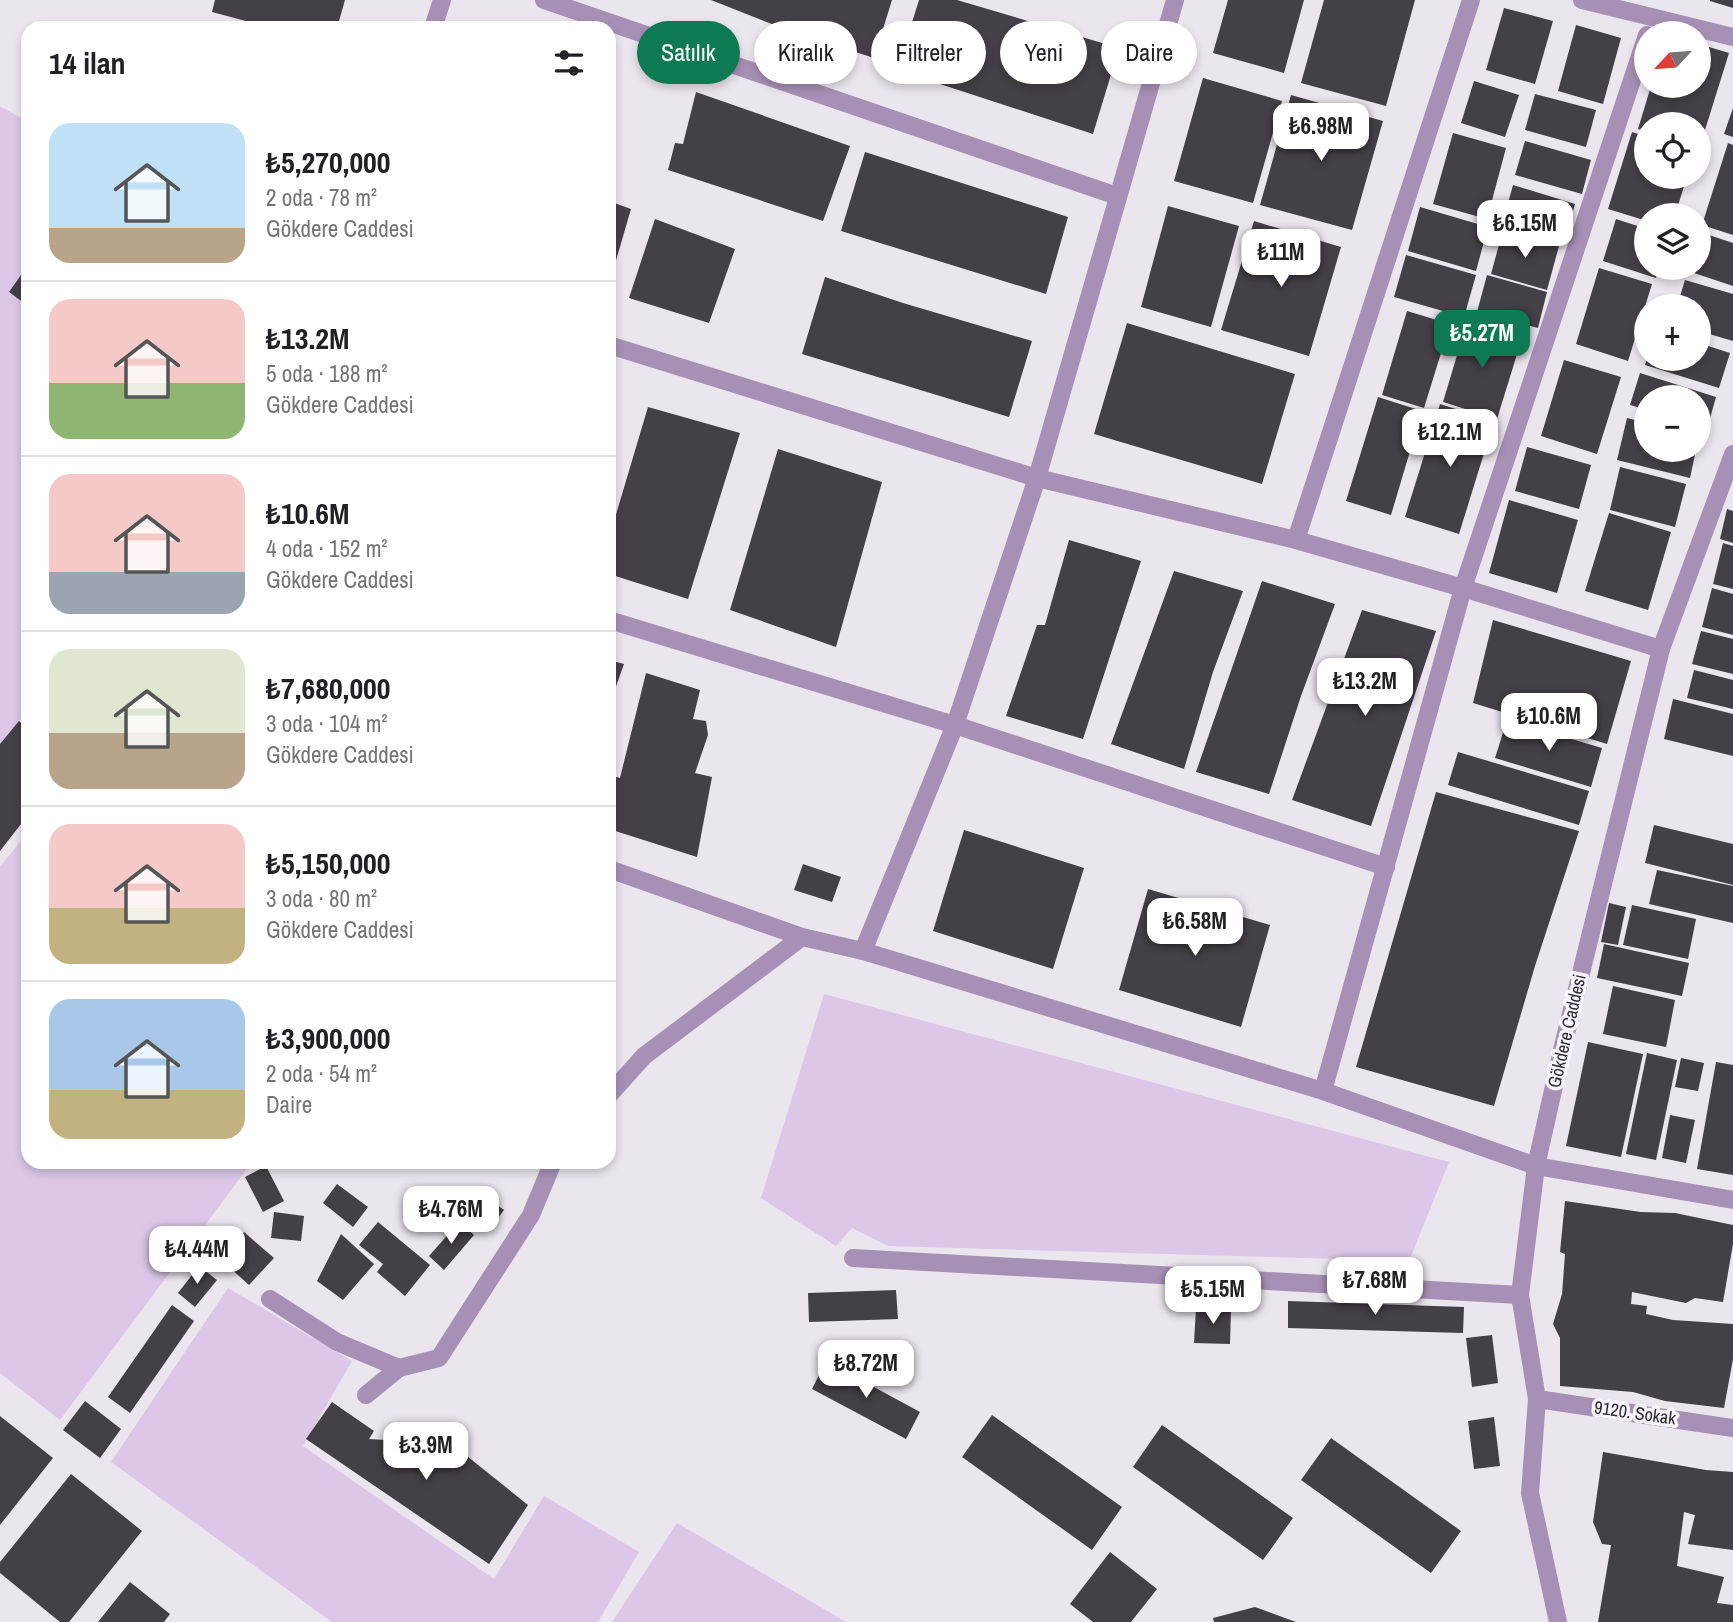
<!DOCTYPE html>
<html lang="tr">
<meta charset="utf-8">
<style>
:root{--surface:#fff;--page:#f2f2f2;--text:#202124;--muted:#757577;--line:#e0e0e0;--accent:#0d7a54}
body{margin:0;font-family:"Archivo Narrow",sans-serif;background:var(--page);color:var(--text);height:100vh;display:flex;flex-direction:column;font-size:26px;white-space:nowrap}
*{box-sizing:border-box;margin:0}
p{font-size:23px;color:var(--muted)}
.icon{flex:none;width:38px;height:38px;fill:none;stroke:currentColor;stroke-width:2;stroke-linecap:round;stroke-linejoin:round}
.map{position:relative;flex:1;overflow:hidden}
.side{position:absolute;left:21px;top:21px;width:595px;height:1148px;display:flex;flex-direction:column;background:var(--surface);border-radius:21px;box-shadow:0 4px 10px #0003}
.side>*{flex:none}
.banner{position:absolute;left:637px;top:21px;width:665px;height:63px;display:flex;gap:14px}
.needle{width:46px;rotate:244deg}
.tools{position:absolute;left:1634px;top:21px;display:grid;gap:14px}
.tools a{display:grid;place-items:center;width:77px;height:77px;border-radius:50%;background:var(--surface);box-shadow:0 4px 10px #0003;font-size:35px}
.price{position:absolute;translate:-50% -60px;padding:0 16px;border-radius:14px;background:#fff;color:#222;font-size:23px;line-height:46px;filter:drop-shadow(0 2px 4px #0008)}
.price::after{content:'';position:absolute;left:50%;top:42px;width:21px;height:16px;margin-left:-10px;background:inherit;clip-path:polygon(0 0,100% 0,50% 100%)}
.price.selected{background:var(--accent);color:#fff}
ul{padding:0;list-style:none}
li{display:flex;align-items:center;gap:21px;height:175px;padding:0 28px}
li+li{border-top:2px solid var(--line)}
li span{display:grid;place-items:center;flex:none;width:196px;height:140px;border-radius:21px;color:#555}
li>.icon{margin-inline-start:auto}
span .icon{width:84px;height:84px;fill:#fffc;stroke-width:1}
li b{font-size:30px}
h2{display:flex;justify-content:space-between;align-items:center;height:84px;padding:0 28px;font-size:30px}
.chip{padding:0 24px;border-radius:32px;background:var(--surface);box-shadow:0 4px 10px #0003;font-size:24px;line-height:63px}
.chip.selected{background:var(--accent);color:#fff}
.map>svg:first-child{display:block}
.green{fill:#dcc7e8}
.building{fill:#444047}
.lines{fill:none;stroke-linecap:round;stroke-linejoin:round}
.street{stroke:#a790b5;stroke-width:18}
.labels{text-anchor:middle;stroke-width:7;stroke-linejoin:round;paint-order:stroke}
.street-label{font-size:18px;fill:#2e2c2f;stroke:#f8f3fc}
</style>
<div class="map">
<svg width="1733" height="1622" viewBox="0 0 1733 1622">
<rect width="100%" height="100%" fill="#ebe5ee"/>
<g class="green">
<polygon points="0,106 28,122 28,710 0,745"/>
<polygon points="28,832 28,1162 252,1162 60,1420 0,1373 0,867"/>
<polygon points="824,994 1449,1162 1409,1261 888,1246 852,1228 836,1246 761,1198"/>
<polygon points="228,1288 352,1361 303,1446 494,1579 544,1496 639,1552 598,1622 332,1622 111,1462"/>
<polygon points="677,1523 846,1622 612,1622"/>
</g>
<g class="building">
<polygon points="215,0 345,0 337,28 272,28 212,12"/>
<polygon points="711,0 892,0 874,58 787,30"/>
<polygon points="919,0 957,0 1119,48 1093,134 897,70"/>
<polygon points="1228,0 1304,0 1284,73 1213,53"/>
<polygon points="1324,0 1415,0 1386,106 1301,83"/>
<polygon points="1710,0 1733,0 1733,8 1710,1"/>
<polygon points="1504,8 1553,21 1535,84 1486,70"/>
<polygon points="480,21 500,28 478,28"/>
<polygon points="1576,25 1621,38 1603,104 1558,91"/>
<polygon points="1699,44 1729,53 1700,146 1699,124 1647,124 1647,131 1638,129 1651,86 1699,86"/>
<polygon points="1203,78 1282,101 1253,203 1174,181"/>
<polygon points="1474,81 1519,95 1505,137 1461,123"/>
<polygon points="696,92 850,146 823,221 668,170 675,143 683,144"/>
<polygon points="1535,94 1596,110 1586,147 1525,130"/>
<polygon points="1291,95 1383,121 1352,230 1260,205"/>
<polygon points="1733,108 1733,137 1724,134"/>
<polygon points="1632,132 1647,137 1647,177 1687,177 1675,215 1647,215 1647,221 1608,209"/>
<polygon points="1453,133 1506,148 1487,219 1433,204"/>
<polygon points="1525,141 1591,160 1582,194 1515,175"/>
<polygon points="1728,143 1733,145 1733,235 1702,225"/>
<polygon points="865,152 1068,217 1046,294 841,231"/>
<polygon points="1513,185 1575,204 1565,239 1503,221"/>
<polygon points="609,201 631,209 610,281 609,281"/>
<polygon points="1168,206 1239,226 1211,327 1141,307"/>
<polygon points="1420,207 1488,227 1476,271 1408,251"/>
<polygon points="655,219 735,249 709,323 629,298"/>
<polygon points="1616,219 1647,229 1647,268 1659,268 1656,278 1603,261"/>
<polygon points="1254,221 1341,247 1309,356 1221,330"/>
<polygon points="1503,230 1559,246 1547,290 1491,274"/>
<polygon points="1700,232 1733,243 1733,286 1688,271 1689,268 1699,268"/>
<polygon points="1406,255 1476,275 1464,317 1394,297"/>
<polygon points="28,265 28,306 9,292"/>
<polygon points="1599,268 1652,284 1628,361 1576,344"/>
<polygon points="1487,275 1547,292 1538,328 1477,312"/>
<polygon points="825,277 903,303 1032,341 1009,417 802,354"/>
<polygon points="1685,280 1733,294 1733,341 1699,331 1699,306 1677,306"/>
<polygon points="1407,311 1450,324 1424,408 1382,395"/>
<polygon points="1467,322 1522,338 1497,419 1443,402"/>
<polygon points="1127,323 1295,374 1262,484 1094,434"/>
<polygon points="1699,343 1730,353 1719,388 1645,365 1647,359 1699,359"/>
<polygon points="1564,360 1621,377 1597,454 1541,436"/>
<polygon points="1640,373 1716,397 1707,429 1699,427 1699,397 1647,397 1647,410 1630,405"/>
<polygon points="1378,397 1422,411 1391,515 1346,501"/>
<polygon points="1440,404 1494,421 1459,534 1405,517"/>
<polygon points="648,407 740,433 688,599 609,574 609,538"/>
<polygon points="1627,418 1647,423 1647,450 1696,450 1690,478 1617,460"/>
<polygon points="1527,447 1591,465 1579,509 1515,491"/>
<polygon points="778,449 882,482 836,647 730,610"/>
<polygon points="1620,467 1686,484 1675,527 1610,510"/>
<polygon points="1509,500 1578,520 1557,593 1489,573"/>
<polygon points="1727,509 1733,511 1733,543 1720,539"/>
<polygon points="1609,513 1671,532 1648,610 1585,591"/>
<polygon points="1069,540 1141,561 1083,739 1006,716 1037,625 1045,625"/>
<polygon points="1723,543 1733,546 1733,589 1713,584"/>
<polygon points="1174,571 1243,591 1213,672 1184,769 1111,744"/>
<polygon points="1262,581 1335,604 1301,696 1269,794 1196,772"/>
<polygon points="1712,588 1733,594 1733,635 1702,627"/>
<polygon points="1362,610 1436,631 1371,826 1292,800"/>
<polygon points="1493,620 1631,661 1607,744 1473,703"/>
<polygon points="1701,631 1733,639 1733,674 1692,664"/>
<polygon points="609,660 624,664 609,706"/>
<polygon points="1694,670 1733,680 1733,709 1687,698"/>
<polygon points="646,673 700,690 693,719 706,721 708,735 695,773 712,777 697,857 609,829 609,775 620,778"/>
<polygon points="1673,699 1733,714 1733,756 1664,739"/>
<polygon points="1507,720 1602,748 1591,787 1495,758"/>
<polygon points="19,721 28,729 28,815 0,851 0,744"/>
<polygon points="1458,752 1589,791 1579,825 1448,785"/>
<polygon points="1436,792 1579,831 1535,966 1494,1106 1356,1067"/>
<polygon points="1654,825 1733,844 1733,885 1645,863"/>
<polygon points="964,830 1084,868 1053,969 933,931"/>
<polygon points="803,864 841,877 832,902 794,890"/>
<polygon points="1657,870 1733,886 1733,923 1649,904"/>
<polygon points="1148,889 1270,925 1241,1027 1119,990"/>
<polygon points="1609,903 1626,907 1618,945 1601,942"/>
<polygon points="1632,905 1696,919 1688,959 1623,945"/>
<polygon points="1604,944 1689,963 1682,996 1597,978"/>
<polygon points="1613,986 1675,1000 1666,1047 1603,1034"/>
<polygon points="1588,1042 1643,1054 1621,1157 1566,1146"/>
<polygon points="1647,1053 1677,1060 1656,1160 1626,1154"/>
<polygon points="1681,1058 1704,1063 1698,1091 1675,1087"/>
<polygon points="1716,1062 1733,1065 1733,1175 1697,1169"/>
<polygon points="1670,1115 1695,1120 1686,1163 1662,1158"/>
<polygon points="266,1166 284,1201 263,1212 245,1177"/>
<polygon points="337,1184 368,1207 353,1227 323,1203"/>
<polygon points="486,1197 504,1210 489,1230 471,1217"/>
<polygon points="1565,1201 1641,1212 1675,1213 1733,1225 1733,1244 1723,1302 1695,1298 1686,1303 1632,1292 1631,1304 1647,1306 1646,1314 1673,1320 1733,1324 1733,1359 1724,1408 1665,1401 1633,1392 1560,1386 1560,1338 1553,1324 1562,1294 1565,1254 1560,1252"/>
<polygon points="274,1212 304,1216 301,1241 271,1238"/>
<polygon points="378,1222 430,1265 405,1296 377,1272 383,1264 359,1245"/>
<polygon points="459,1222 474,1235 444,1270 429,1256"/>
<polygon points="244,1232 274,1258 249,1285 220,1259"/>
<polygon points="341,1234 374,1264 343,1300 317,1281"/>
<polygon points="199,1266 217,1280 195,1307 178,1293"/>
<polygon points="896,1290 898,1319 809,1322 808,1293"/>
<polygon points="1288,1301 1464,1307 1463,1333 1288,1328"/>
<polygon points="172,1305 194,1321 130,1413 108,1397"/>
<polygon points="1196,1308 1231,1310 1230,1344 1194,1343"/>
<polygon points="1492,1335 1498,1383 1472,1387 1466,1338"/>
<polygon points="826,1361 920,1412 906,1439 812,1389"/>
<polygon points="85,1401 121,1429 100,1458 63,1430"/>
<polygon points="332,1402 374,1431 369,1439 452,1444 528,1505 489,1564 306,1439"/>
<polygon points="992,1415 1122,1507 1092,1550 962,1457"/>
<polygon points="0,1416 53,1458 0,1525"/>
<polygon points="1494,1417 1500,1466 1474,1469 1468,1421"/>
<polygon points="1162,1425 1293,1518 1263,1560 1133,1467"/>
<polygon points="1331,1438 1461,1531 1431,1573 1301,1480"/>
<polygon points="1603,1452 1706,1470 1733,1472 1733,1550 1688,1544 1695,1515 1684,1512 1677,1566 1724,1577 1717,1603 1733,1605 1733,1622 1598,1622 1611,1545 1602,1544 1593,1522"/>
<polygon points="71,1474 142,1531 69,1622 60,1622 0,1573 0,1562"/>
<polygon points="1110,1552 1157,1589 1131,1622 1093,1622 1070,1604"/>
<polygon points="130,1582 170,1614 164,1622 98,1622"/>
<polygon points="1255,1607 1296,1622 1214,1622 1213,1618"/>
</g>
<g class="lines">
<g class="street">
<polyline points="544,0 1117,196"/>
<polyline points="1582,0 1733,37"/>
<polyline points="433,28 442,0"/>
<polyline points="609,345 1037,478 1296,540 1463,588 1661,649"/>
<polyline points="1296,540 1471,0"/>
<polyline points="609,620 955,725 1386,867"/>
<polyline points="609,869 802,937 863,951 1323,1091 1536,1166 1733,1200"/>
<polyline points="863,951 955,725 1037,478 1175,0"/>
<polyline points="1323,1091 1463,588 1647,35"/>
<polyline points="609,1095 644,1056 802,937"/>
<polyline points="853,1258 1520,1295"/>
<polyline points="270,1299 337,1342 399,1368 439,1358 531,1215 553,1162"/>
<polyline points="366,1395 399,1368"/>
<polyline points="1537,1399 1733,1428"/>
<polyline points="1558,1622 1530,1493 1537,1399 1520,1295 1536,1166 1563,1046 1661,649 1733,454"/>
</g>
</g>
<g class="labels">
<g class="street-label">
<text transform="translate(1567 1031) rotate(-77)" y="6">Gökdere Caddesi</text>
<text transform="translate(1635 1413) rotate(8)" y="6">9120. Sokak</text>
</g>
</g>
</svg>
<div class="tools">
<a><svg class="needle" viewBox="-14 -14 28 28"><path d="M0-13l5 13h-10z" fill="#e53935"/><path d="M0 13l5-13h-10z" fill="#757577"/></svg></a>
<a><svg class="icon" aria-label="locate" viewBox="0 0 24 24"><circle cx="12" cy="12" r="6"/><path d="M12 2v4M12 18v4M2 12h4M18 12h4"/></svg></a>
<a><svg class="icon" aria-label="layers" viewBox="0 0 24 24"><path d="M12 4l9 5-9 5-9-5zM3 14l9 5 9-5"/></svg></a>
<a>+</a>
<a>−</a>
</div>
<b class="price" style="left:1321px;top:163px">₺6.98M</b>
<b class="price" style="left:1525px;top:260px">₺6.15M</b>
<b class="price" style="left:1281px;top:289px">₺11M</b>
<b class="price selected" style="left:1482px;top:370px">₺5.27M</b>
<b class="price" style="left:1450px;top:469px">₺12.1M</b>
<b class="price" style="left:1365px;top:718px">₺13.2M</b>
<b class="price" style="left:1549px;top:753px">₺10.6M</b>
<b class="price" style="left:1195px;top:958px">₺6.58M</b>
<b class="price" style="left:451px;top:1246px">₺4.76M</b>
<b class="price" style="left:197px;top:1286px">₺4.44M</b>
<b class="price" style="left:1375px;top:1317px">₺7.68M</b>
<b class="price" style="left:1213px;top:1326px">₺5.15M</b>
<b class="price" style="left:866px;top:1400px">₺8.72M</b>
<b class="price" style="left:426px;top:1482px">₺3.9M</b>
<div class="banner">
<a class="chip selected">Satılık</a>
<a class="chip">Kiralık</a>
<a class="chip">Filtreler</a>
<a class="chip">Yeni</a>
<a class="chip">Daire</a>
</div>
<section class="side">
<h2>14 ilan<svg class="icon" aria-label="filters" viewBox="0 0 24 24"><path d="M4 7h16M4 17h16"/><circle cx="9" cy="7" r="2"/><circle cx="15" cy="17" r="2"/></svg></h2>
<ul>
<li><span style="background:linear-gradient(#bfe0f5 75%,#b9a48a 0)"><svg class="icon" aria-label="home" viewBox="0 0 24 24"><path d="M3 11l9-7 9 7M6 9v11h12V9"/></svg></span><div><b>₺5,270,000</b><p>2 oda · 78 m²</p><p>Gökdere Caddesi</p></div></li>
<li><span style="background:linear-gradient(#f6c9c9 60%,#8fb573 0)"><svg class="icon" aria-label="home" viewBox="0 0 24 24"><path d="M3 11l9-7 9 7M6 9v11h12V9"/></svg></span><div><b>₺13.2M</b><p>5 oda · 188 m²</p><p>Gökdere Caddesi</p></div></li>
<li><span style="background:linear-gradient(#f6c9c9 70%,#9aa5b1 0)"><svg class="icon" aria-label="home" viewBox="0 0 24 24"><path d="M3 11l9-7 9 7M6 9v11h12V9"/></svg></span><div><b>₺10.6M</b><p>4 oda · 152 m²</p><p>Gökdere Caddesi</p></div></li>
<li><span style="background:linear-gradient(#dfe7d0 60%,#b9a48a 0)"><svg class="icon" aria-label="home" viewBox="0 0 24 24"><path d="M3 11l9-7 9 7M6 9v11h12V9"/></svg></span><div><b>₺7,680,000</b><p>3 oda · 104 m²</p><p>Gökdere Caddesi</p></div></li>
<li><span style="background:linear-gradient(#f6c9c9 60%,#c2b280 0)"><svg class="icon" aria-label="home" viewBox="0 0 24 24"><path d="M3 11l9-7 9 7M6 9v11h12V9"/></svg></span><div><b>₺5,150,000</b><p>3 oda · 80 m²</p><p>Gökdere Caddesi</p></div></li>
<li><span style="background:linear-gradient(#a9c7e8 65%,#c2b280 0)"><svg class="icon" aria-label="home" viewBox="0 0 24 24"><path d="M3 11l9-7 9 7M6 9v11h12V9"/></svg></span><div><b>₺3,900,000</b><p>2 oda · 54 m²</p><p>Daire</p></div></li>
</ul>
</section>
</div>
